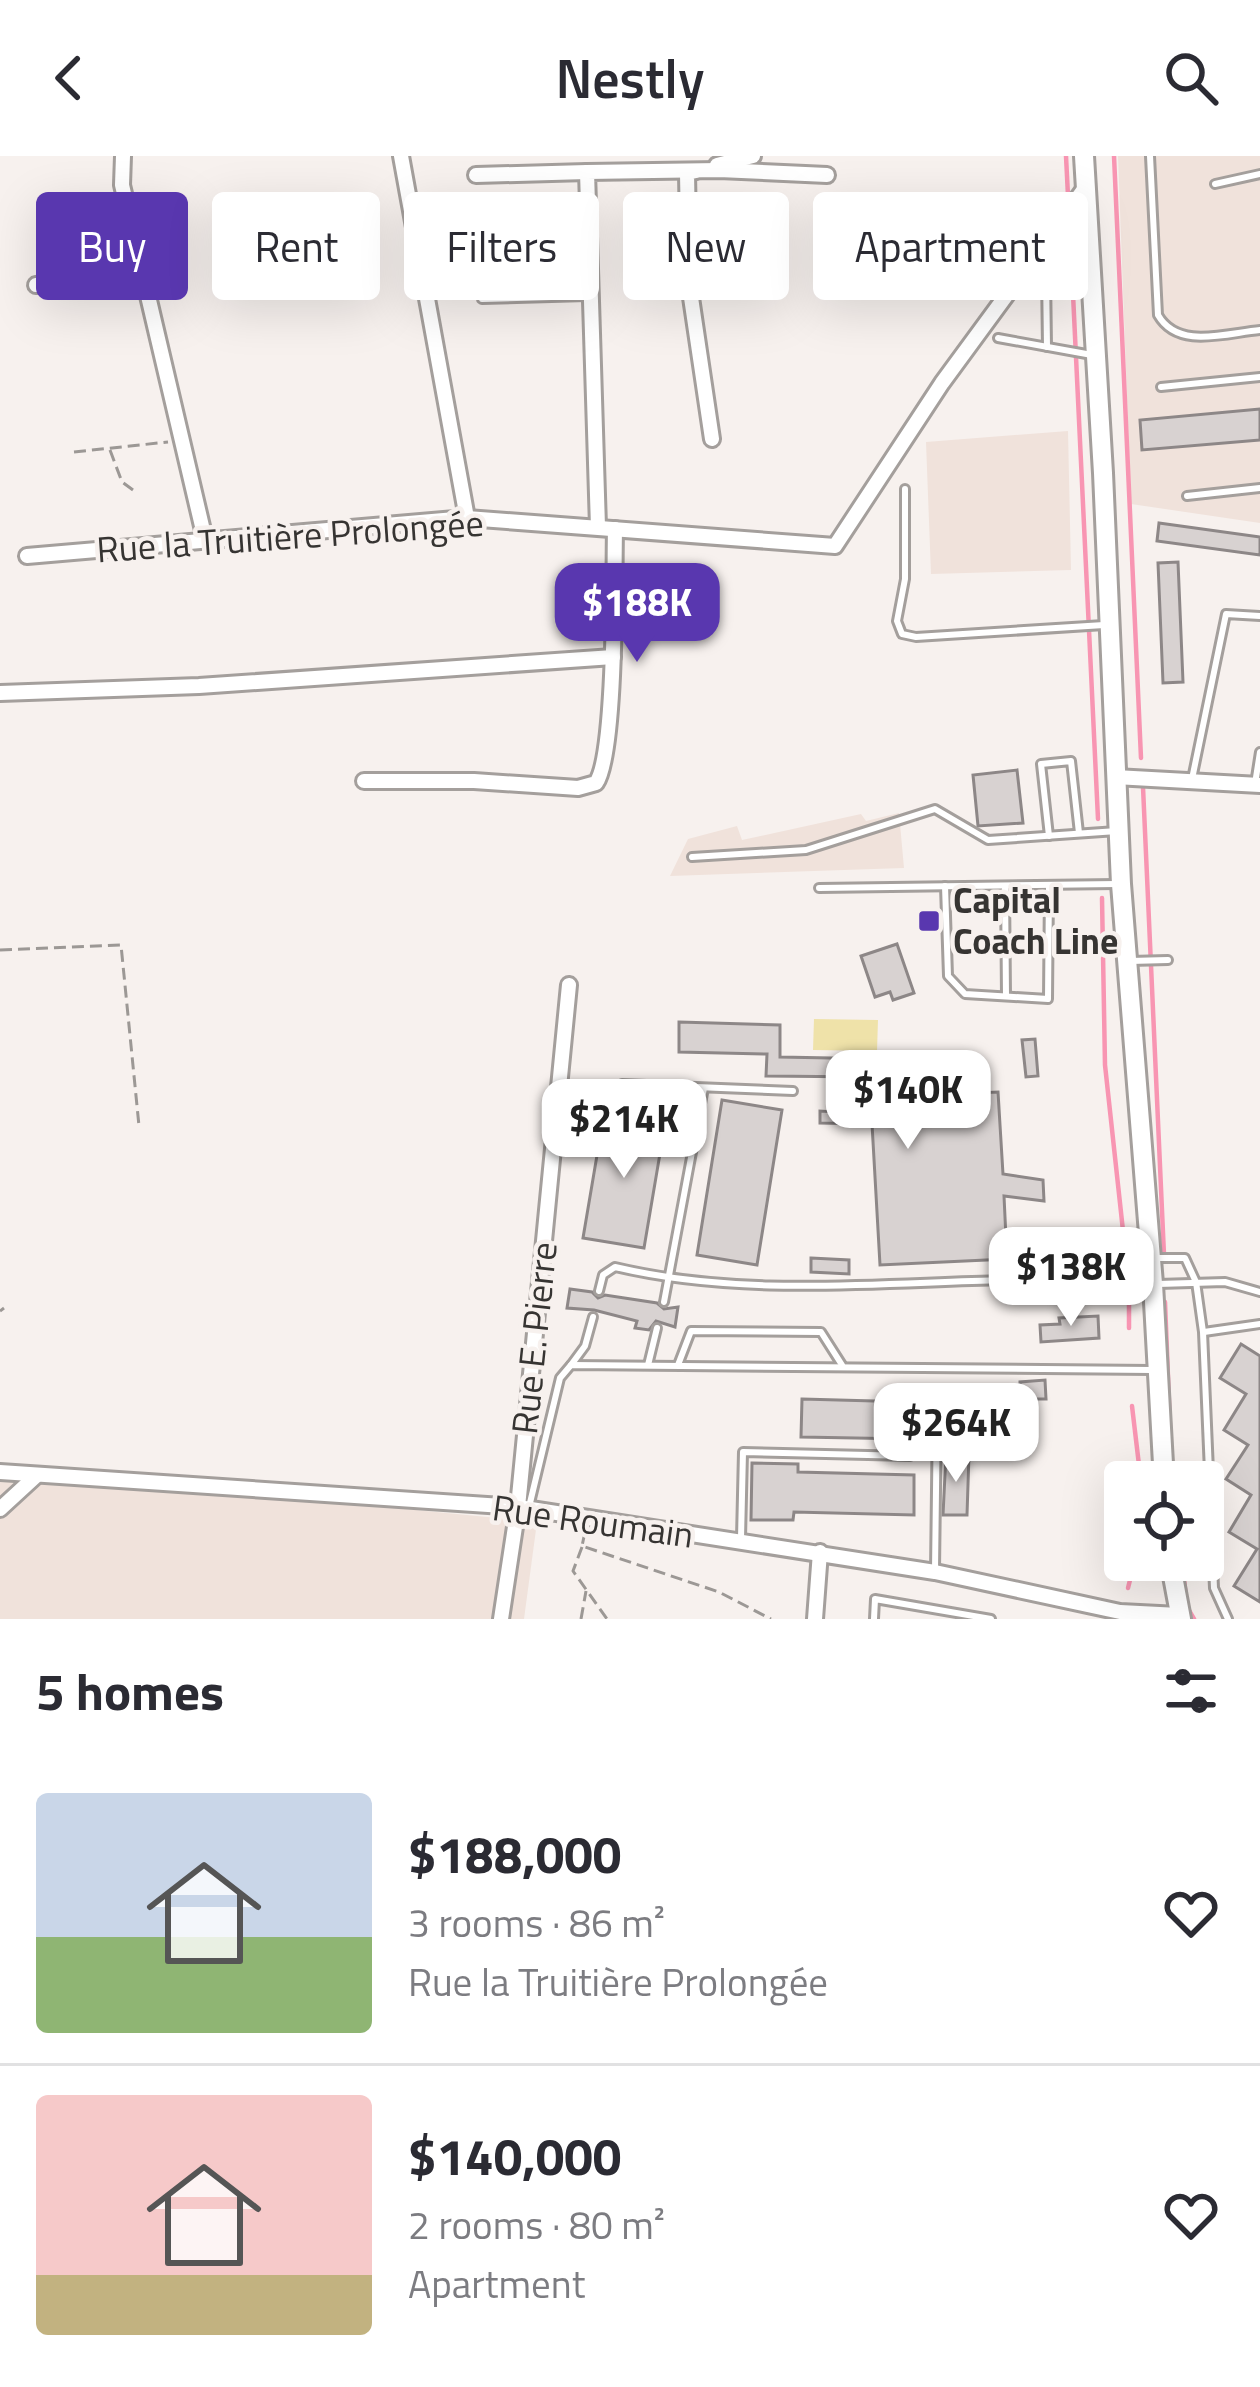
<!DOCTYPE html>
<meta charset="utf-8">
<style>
:root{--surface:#fff;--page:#f7f7f7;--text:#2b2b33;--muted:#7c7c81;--line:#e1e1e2;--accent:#5937af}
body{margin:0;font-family:"Titillium Web",sans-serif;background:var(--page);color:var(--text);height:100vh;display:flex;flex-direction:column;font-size:45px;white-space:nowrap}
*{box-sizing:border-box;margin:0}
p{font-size:39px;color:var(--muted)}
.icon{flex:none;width:66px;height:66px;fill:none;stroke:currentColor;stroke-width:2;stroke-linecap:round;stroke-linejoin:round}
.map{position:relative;height:1463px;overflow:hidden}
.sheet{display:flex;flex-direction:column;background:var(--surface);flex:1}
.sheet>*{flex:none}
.guide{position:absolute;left:36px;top:36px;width:1188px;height:108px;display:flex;gap:24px}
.buttons{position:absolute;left:1104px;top:1305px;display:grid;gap:24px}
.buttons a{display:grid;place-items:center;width:120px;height:120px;border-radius:12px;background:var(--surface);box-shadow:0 12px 48px #0002;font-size:60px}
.price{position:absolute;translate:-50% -102px;padding:0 27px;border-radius:24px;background:#fff;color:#222;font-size:39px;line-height:78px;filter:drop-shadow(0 3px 6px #0008)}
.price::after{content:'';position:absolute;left:50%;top:72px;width:36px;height:27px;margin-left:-18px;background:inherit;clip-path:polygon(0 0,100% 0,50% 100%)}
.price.current{background:var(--accent);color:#fff}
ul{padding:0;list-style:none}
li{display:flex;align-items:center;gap:36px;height:300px;padding:0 36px}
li+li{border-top:3px solid var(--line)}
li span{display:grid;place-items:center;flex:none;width:336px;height:240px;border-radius:12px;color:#555}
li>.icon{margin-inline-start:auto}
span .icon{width:144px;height:144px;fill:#fffc;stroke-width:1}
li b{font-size:51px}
h2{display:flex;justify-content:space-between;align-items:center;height:144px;padding:0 36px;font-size:51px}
.chip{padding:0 42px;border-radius:12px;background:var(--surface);box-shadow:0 12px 48px #0002;font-size:42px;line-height:108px}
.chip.current{background:var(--accent);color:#fff}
header{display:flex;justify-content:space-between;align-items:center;height:156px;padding:0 36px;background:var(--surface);font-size:54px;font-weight:600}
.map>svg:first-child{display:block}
.built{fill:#f0e2db}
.green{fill:#efe2a9}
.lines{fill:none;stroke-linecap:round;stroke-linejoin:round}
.stream{stroke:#f895b2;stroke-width:4.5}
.building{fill:#d8d2d1;stroke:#8d8787;stroke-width:3}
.service-casing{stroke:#a49f9c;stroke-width:12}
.minor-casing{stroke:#a49f9c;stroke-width:20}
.secondary-casing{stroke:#a49f9c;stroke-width:24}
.path{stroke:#9c9895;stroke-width:3;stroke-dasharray:12 6;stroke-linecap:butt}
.service{stroke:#fff;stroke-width:6}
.minor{stroke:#fff;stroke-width:14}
.secondary{stroke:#fff;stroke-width:18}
.poi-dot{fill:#5937af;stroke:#f7f1ee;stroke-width:4.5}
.labels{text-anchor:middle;stroke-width:9;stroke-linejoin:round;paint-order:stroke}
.street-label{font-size:36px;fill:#363432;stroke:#f7f1ee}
.poi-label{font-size:36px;font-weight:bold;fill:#363432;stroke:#f7f1ee;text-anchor:start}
</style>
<header><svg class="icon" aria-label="back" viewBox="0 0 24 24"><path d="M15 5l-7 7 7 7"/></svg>Nestly<svg class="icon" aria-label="search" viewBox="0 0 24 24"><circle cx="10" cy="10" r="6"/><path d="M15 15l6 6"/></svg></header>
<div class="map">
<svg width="1260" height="1463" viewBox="0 0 1260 1463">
<rect width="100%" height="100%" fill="#f7f1ee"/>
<g class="built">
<polygon points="1118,0 1260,0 1260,367 1131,348"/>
<polygon points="1068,275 1071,414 931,418 926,286"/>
<polygon points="899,657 904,712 670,720 688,683 737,670 742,684 861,658 866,665"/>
<polygon points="0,1322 345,1347 537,1366 524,1463 0,1463"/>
</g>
<polygon class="green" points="814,863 878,864 877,895 813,894"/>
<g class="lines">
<g class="stream">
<polyline points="1066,0 1068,40"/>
<polyline points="1114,0 1141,602"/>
<polyline points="1070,75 1098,663"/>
<polyline points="1143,631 1164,1099"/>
<polyline points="1102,742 1105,909 1129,1130 1129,1172"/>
<polyline points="1165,1146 1171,1296"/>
<polyline points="1132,1250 1141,1326"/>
<polyline points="1172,1308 1174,1326"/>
<polyline points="1182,1404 1187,1451 1194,1463"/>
<polyline points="1128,1432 1135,1404"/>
</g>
</g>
<g class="building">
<polygon points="1260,253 1260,284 1142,294 1140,264"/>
<polygon points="1159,367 1260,381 1260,399 1157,385"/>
<polygon points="1178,406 1183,526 1163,527 1158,407"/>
<polygon points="1017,614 1023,667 978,670 973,619"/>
<polygon points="897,788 914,837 893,844 890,836 875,841 861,800"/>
<polygon points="679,866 780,869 780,901 883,903 882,941 919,940 917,902 929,902 930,939 998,936 1003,1018 1043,1024 1044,1045 1004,1040 1007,1103 880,1109 872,968 820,967 820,955 871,958 869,921 766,920 767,898 679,896"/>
<polygon points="1035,883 1038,920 1026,921 1022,884"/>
<polygon points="722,944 782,954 757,1109 697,1099"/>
<polygon points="604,958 665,968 644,1092 583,1082"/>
<polygon points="811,1102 849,1104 849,1118 811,1116"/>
<polygon points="570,1133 592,1136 598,1142 605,1139 657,1147 664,1153 678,1151 675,1171 656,1165 649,1174 635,1172 637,1165 594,1154 567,1152"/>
<polygon points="1098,1160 1099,1182 1041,1186 1040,1169 1060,1168 1059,1162"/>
<polygon points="1241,1188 1260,1200 1260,1446 1234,1430 1257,1393 1229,1376 1251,1339 1226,1323 1248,1289 1224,1274 1246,1238 1220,1222"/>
<polygon points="1045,1224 1046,1243 1020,1243 1020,1226"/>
<polygon points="802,1243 910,1246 910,1283 801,1281"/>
<polygon points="946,1298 969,1298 967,1359 943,1359"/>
<polygon points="752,1307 798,1308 798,1316 914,1319 914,1359 794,1356 793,1364 751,1364"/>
</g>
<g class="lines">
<defs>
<g id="service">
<path d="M1150,0L1158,159C1178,194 1226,177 1260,174"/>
<polyline points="1215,28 1260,18"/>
<polyline points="1046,118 1047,191"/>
<polyline points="482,143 587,140"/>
<polyline points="998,182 1092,199"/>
<polyline points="1161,231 1260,221"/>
<polyline points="905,333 905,423 897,465 902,478 916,481 1104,469"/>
<polyline points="1187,340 1260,332"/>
<polyline points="1192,623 1226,458 1260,460"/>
<polyline points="1255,628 1260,596"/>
<polyline points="1049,680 1041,608 1071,605 1079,677"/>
<polyline points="692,701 806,694 935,653 988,684 1117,675"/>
<polyline points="945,730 948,820 965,838 1048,843 1049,729"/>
<polyline points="1005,730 1006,840"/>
<polyline points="819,732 1117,728"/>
<polyline points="1130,805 1168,804"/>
<polyline points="622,928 793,935"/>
<polyline points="1153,1102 1185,1102 1196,1126 1203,1176 1214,1432 1228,1463"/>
<polyline points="1158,1128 1225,1126 1260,1136"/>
<path d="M599,1135L603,1119L615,1111C741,1141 875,1127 1004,1124"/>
<polyline points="664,1146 704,932"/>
<polyline points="1204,1176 1260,1168"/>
<polyline points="571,1209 585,1190 593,1161"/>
<polyline points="648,1209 657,1172"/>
<polyline points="678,1209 691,1175 821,1176 842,1209"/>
<polyline points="529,1351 560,1222 571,1209 1152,1214"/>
<polyline points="741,1382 743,1296 910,1300"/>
<polyline points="935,1414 937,1255"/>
<polyline points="874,1463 875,1443 991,1463"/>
</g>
<g id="minor">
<polyline points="123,0 122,29 205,383"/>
<polyline points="401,0 467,362"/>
<polyline points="717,9 753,0"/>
<polyline points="696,15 687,17 689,128 712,283"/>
<polyline points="476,19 587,16"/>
<polyline points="36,129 143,118"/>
<polyline points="598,371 587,16 719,14 827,19"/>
<polyline points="27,400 467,362 835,390 942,227 1085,32"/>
<polyline points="0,537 199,530 613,501"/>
<polyline points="1115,621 1260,629"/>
<path d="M364,625H474L578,632L596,627C616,599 614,417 615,373"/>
<polyline points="0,1316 518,1351 935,1416 1120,1456 1179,1459 1177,1463"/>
<polyline points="0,1353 37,1319"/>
<polyline points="501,1463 518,1351 569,829"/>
<polyline points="815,1463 820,1396"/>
</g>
<g id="secondary">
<polyline points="1084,0 1103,317 1121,728 1153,1128 1164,1326"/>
<polyline points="1170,1404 1181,1463"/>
</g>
</defs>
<use href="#service" class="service-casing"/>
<use href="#minor" class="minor-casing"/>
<use href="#secondary" class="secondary-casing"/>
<g class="path">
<polyline points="110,294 122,326 133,334"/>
<polyline points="74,296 168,286"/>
<polyline points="0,794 121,789 139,970"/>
<polyline points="0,1155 4,1152"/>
<polyline points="585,1376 582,1390 719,1436 771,1463"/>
<polyline points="582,1391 573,1415 607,1463"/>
<polyline points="581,1463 586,1435"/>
</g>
<use href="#service" class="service"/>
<use href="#minor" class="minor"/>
<use href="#secondary" class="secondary"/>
</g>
<rect class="poi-dot" x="917" y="753" width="24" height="24" rx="6"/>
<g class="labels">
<g class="street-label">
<text transform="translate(290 380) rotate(-4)" y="13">Rue la Truitière Prolongée</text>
<text transform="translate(534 1182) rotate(-84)" y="13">Rue E. Pierre</text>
<text transform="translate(593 1365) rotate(8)" y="13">Rue Roumain</text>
</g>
<g class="poi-label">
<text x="953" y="757">Capital<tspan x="953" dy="41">Coach Line</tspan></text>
</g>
</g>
</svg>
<div class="buttons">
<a><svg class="icon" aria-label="locate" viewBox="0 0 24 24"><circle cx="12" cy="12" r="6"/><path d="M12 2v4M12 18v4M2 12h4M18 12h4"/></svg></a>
</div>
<b class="price current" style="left:637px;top:509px">$188K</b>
<b class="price" style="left:908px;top:996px">$140K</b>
<b class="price" style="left:624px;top:1025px">$214K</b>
<b class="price" style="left:1071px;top:1173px">$138K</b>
<b class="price" style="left:956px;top:1329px">$264K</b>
<div class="guide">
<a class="chip current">Buy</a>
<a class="chip">Rent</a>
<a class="chip">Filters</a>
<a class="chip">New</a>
<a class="chip">Apartment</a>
</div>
</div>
<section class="sheet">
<h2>5 homes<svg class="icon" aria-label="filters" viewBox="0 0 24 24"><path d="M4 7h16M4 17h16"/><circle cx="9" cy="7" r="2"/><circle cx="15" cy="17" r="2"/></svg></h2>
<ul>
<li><span style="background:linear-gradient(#c9d6e8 60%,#8fb573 0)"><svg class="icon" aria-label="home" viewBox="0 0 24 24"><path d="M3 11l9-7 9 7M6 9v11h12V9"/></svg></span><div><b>$188,000</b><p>3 rooms · 86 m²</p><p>Rue la Truitière Prolongée</p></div><svg class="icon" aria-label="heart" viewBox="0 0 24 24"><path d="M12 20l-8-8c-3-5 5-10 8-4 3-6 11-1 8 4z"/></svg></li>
<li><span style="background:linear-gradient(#f6c9c9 75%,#c2b280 0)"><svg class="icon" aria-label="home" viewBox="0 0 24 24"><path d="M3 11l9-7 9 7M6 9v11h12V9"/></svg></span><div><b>$140,000</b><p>2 rooms · 80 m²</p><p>Apartment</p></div><svg class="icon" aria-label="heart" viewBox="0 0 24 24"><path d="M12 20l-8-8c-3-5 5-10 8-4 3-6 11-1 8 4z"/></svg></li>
</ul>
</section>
